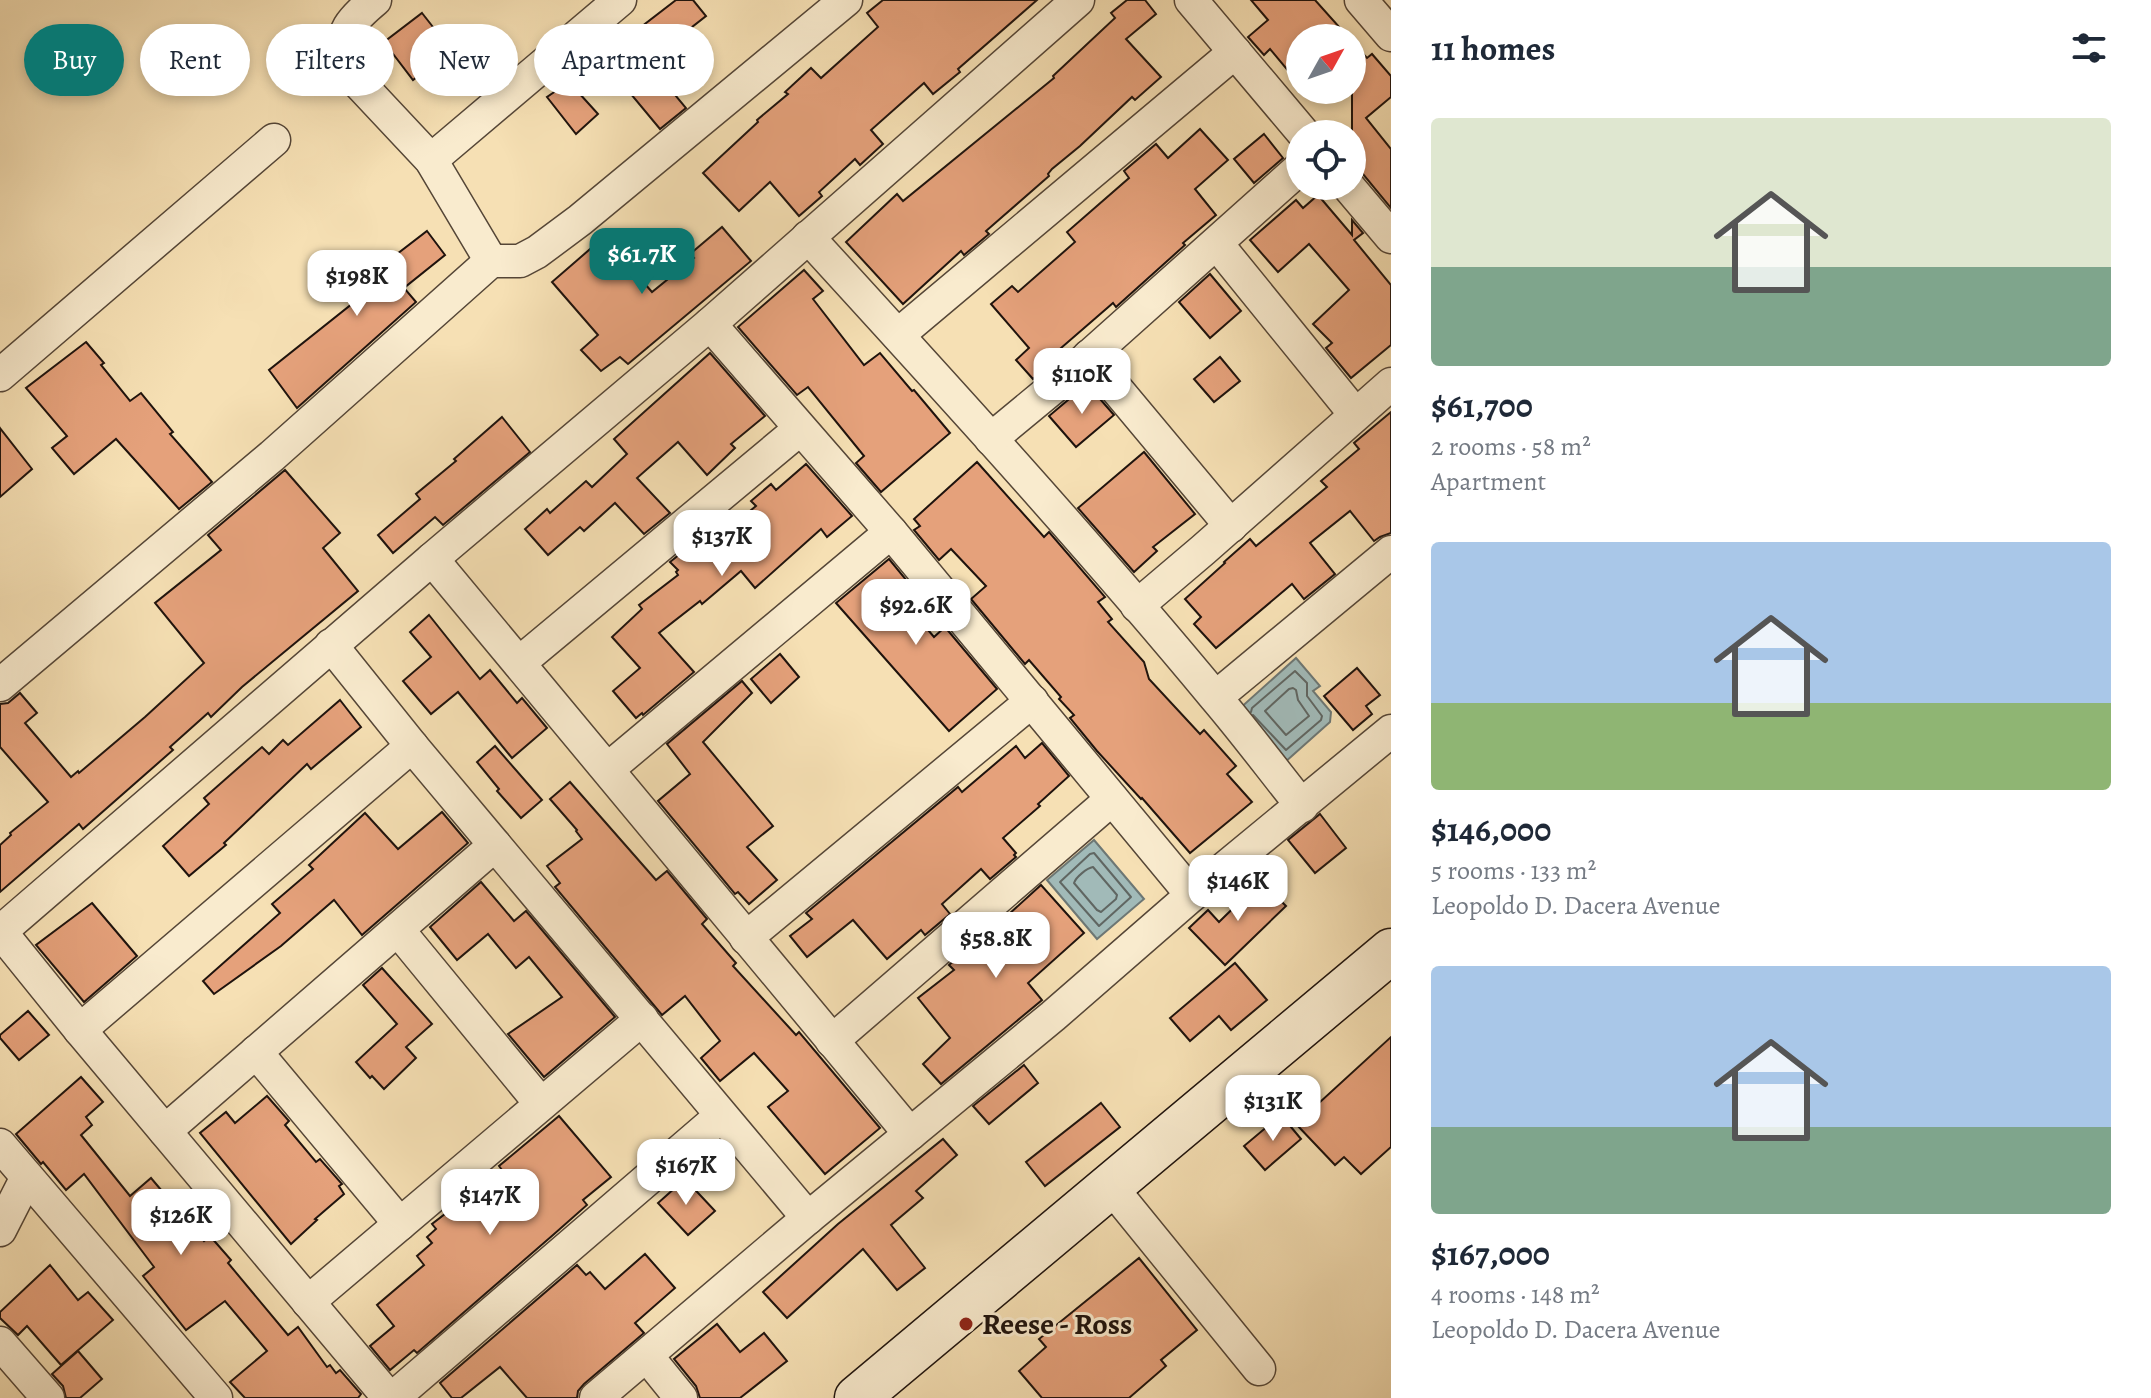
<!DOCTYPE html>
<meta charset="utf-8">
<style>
:root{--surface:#fff;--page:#f2f2f3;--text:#1f2937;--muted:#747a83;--accent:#0f766e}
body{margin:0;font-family:Alegreya,serif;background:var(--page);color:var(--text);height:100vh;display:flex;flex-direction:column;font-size:30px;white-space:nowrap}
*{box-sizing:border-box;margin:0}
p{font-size:26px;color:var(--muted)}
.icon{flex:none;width:44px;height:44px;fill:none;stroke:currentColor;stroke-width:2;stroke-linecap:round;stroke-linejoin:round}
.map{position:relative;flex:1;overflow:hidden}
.panel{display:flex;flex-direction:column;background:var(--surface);width:760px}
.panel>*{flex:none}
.hud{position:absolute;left:24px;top:24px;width:760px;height:72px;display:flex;gap:16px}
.needle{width:52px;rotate:50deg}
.fabs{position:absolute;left:1286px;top:24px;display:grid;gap:16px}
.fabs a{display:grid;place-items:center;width:80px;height:80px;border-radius:50%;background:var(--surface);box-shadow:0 4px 12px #0003;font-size:40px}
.price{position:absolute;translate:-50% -68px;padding:0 18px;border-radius:16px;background:#fff;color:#222;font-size:26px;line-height:52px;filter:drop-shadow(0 2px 4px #0008)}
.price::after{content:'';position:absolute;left:50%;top:48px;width:24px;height:18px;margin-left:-12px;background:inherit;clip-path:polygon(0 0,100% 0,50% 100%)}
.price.on{background:var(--accent);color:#fff}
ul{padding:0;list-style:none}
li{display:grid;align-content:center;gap:16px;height:424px;padding:0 40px}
li span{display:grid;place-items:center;height:248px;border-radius:8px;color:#555}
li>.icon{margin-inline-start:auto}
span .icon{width:144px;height:144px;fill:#fffc;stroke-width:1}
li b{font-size:34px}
h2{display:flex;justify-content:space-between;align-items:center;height:96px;padding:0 40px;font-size:34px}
.chip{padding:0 28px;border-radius:36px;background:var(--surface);box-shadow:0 4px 12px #0003;font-size:28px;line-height:72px}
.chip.on{background:var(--accent);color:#fff}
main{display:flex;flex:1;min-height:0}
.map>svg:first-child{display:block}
.water{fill:#a1bab8;stroke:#6d7774;stroke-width:2}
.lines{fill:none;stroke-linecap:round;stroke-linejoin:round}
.shore{stroke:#606662;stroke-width:2}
.building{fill:#e5a17b;stroke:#1f130d;stroke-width:2}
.street-casing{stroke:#554637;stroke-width:35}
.secondary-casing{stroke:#1f130d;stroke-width:47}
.street{stroke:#f9ebce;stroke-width:32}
.secondary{stroke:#f9ebce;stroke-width:44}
.poi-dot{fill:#8f2418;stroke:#f9ebce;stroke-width:3}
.labels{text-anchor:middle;stroke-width:6;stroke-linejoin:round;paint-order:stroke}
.poi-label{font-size:30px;font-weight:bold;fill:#1f130d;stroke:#f9ebce;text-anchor:start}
</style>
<main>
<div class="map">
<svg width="1391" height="1398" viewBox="0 0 1391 1398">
<rect width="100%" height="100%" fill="#f6e0b4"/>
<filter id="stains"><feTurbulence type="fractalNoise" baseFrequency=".0025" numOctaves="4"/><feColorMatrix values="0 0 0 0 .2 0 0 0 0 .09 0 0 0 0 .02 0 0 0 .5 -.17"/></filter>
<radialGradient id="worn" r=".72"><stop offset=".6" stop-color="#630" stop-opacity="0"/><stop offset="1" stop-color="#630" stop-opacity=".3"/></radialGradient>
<g class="water">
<polygon points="1296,658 1320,686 1313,691 1331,712 1330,722 1284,763 1238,710"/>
<polygon points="1094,840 1144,899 1097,939 1047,880"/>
</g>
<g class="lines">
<g class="shore">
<polygon points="1293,688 1296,690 1298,700 1309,716 1286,735 1265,711 1289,689"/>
<polyline points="1251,712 1252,708 1295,671 1307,683 1307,696 1322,716 1321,720 1286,750 1253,715"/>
<polygon points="1094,853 1131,897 1099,926 1060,882 1090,854"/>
<path d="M1093,867L1117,895L1116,899L1101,912L1097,910L1074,883C1076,877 1087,868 1093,867Z"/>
</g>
</g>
<g class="building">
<polygon points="676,0 693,0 706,16 660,52 641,27"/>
<polygon points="883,0 1037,0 958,69 960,72 933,94 924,83 871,130 883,144 860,165 855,159 819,192 822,196 799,216 770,182 739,211 703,173 758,122 757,120 788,94 785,92 811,68 821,78 878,27 867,13"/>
<polygon points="1127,0 1145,0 1156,14 1126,39 1161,77 1135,100 1132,97 1080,146 1052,169 1048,174 1049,176 986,231 989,234 964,255 961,251 903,304 846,242 897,194 903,201 1054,78 1053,76 1115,18 1111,13"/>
<polygon points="1251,0 1315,0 1349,38 1300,38 1300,85 1270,49 1264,55 1248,37 1268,20"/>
<polygon points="422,13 451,50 413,80 384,42"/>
<polygon points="1352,42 1367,58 1372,54 1391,76 1391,97 1366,118 1391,149 1391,208 1363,174 1352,168"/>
<polygon points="651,66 686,108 660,129 625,87"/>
<polygon points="569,82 598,114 576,134 547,97"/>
<polygon points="1200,129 1228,160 1195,189 1216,215 1183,243 1185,245 1116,307 1113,303 1061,348 1065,352 1033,379 1016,360 1029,348 991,304 1012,286 1018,292 1075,242 1067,232 1129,178 1124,171 1156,144 1168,158"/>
<polygon points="1264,134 1283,158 1254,183 1234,159"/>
<polygon points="1318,195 1352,235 1352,220 1363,233 1354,240 1391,285 1391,345 1351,378 1326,348 1332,343 1313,324 1349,290 1309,244 1278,272 1250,240 1296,200 1303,208"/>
<polygon points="722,227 751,261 628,364 620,357 601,371 581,350 598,335 552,282 604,237 652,292 694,258 690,254"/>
<polygon points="427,231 445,255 404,288 416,302 297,408 269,370 353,303 337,284 375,253 384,264"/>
<polygon points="804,270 823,291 813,299 864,365 880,353 912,391 914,390 950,433 881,492 856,463 864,456 808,387 797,395 738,327"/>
<polygon points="1210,274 1241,311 1210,338 1179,302"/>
<polygon points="86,342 104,363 101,365 130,401 141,393 173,432 170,434 212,482 179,509 116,439 74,474 52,448 67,436 26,388"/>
<polygon points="710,353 765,416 731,444 735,448 707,475 678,442 637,478 670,513 644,534 615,503 584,531 580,527 548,555 525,529 547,509 550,513 586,481 592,487 627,454 614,439"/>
<polygon points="1220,357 1240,381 1214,402 1194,379"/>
<polygon points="1087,384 1114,415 1076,447 1049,416"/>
<polygon points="1391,412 1391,533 1380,537 1374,541 1350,511 1310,543 1335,574 1304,599 1292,584 1216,648 1194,624 1201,617 1185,599 1225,563 1224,562 1250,539 1256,546 1327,487 1321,481 1359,449 1354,443"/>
<polygon points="502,417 530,452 443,525 435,517 393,553 378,535 420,499 416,494 456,461 454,459"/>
<polygon points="0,428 32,469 0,497"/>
<polygon points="1144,452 1195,514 1153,547 1157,551 1134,572 1078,508"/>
<polygon points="977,462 1044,537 1049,532 1105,597 1098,602 1112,619 1108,622 1144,662 1149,679 1200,734 1204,730 1236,766 1227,774 1252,802 1190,853 1142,798 1141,799 1097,751 1070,718 1074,715 1059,699 1061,697 1029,660 1025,664 971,599 986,586 951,549 939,560 914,530 920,526 914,519"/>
<polygon points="806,464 852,516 827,537 821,529 755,588 741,571 702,604 700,601 659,633 694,672 643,715 642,713 636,718 613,691 640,668 612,637 642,609 639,605 678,575 676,572 678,570 670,562 696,541 704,549 756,506 751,501 771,484 776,490"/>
<polygon points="285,470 340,533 323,548 358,591 242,687 211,717 208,713 170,747 173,750 83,829 79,824 0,892 0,845 11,835 10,833 48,802 0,747 0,704 8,703 20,693 37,713 25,723 71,777 78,771 79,773 145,717 204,663 155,603 221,550 208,535"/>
<polygon points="889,559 912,587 900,597 934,637 945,627 997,689 949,731 836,603"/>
<polygon points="429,615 480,679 490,670 517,703 522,698 547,728 512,758 458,692 431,714 403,681 431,657 410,632"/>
<polygon points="780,654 799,677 771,703 751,679"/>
<polygon points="1357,668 1380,695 1366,706 1372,714 1353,730 1324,696"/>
<polygon points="742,681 752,693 703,742 773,826 747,847 777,880 749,904 738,892 735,894 658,801 690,774 667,744"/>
<polygon points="340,700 361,727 311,769 307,764 224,843 226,845 189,876 163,846 209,804 204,798 262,747 269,754 283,740 288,745"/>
<polygon points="1042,743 1069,776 1038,804 1040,806 1003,838 1016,853 1014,855 1016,857 990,879 981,869 942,904 950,914 925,935 921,930 887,959 853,920 807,957 790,936 812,919 806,913 958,787 962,792 1016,746 1025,758"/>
<polygon points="495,746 542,800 521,818 497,791 499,789 477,762"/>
<polygon points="570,782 656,880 667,871 707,919 702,924 736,963 733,966 796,1035 799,1032 880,1128 825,1174 768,1107 788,1091 754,1053 720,1081 701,1058 720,1041 685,996 662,1015 555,887 560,883 547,866 582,839 576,831 577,830 550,799"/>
<polygon points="442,812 468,843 362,935 334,900 281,946 214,994 203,981 280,913 272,904 313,869 309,865 365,813 398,849"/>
<polygon points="1320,814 1346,848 1315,873 1288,840"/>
<polygon points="1261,881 1286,906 1225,965 1189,928 1208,910 1219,922"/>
<polygon points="481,882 514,921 526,911 615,1017 544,1077 508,1034 562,997 529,957 516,968 488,934 457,960 430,927"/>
<polygon points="1041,885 1084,933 1028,983 1042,1000 941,1084 923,1064 950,1038 918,998 954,970 949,965 974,943 975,945"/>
<polygon points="92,903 137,956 84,1002 36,945"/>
<polygon points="1235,963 1267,1000 1231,1030 1219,1016 1190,1041 1170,1018"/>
<polygon points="382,968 432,1024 406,1047 416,1058 384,1089 372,1076 370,1078 356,1062 397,1024 363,985"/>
<polygon points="28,1011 49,1035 19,1060 0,1038 0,1035"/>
<polygon points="1391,1037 1391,1147 1361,1174 1344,1157 1335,1165 1296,1124"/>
<polygon points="1024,1065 1038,1083 989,1124 973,1106"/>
<polygon points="81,1077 103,1102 86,1117 92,1125 81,1135 130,1196 151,1178 204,1241 210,1236 231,1260 228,1263 288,1335 298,1327 327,1367 330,1365 336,1373 340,1370 361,1394 358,1398 245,1398 230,1382 267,1351 225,1301 186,1330 143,1276 154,1267 84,1174 66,1190 43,1162 41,1164 16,1134"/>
<polygon points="267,1096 289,1121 285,1125 316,1162 320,1159 342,1184 339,1186 344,1194 315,1219 317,1220 291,1244 200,1133 226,1112 235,1123"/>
<polygon points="1101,1103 1120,1127 1045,1186 1026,1162"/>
<polygon points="1281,1115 1301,1139 1265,1170 1244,1146"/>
<polygon points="559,1116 611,1177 583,1200 587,1205 553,1235 417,1353 414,1350 390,1370 370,1346 394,1326 377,1305 424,1265 417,1256 432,1243 427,1237 436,1229 432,1224 502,1170 499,1166"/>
<polygon points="943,1139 957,1155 916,1191 923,1198 891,1225 925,1268 897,1290 863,1249 787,1318 763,1292 838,1224"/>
<polygon points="685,1179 715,1211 688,1235 658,1203"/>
<polygon points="645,1254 675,1288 635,1323 644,1333 584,1384 578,1391 577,1398 527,1398 500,1367 461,1398 452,1398 440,1383 577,1265 586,1275 590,1272 605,1289"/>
<polygon points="1139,1258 1197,1330 1161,1360 1166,1366 1129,1398 1042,1398 1019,1371 1046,1347 1039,1339"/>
<polygon points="50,1265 78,1300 88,1292 113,1320 61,1365 27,1326 18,1335 0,1318 0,1312"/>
<polygon points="717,1324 740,1352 764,1333 787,1361 740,1398 700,1398 696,1386 674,1359"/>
<polygon points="78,1351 102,1379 80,1398 66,1398 63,1386 52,1374"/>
</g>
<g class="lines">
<defs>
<g id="street">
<path d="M375,0C351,20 341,31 340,63L431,160L491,261"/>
<polyline points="1191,0 1304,134"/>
<polyline points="1361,0 1391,35"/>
<polyline points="431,160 620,0"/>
<polyline points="1348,186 1391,237"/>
<path d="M808,237C946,388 1084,539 1215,697C1245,732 1273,770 1302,806"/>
<polyline points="1217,244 1355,414"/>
<polyline points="710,324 891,532 1192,895"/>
<polyline points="898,335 1235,52"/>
<polyline points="1089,356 1231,526"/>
<polyline points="0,375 274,140"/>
<polyline points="991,439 1066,377 1300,168"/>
<polyline points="432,559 710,324 1078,0"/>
<polyline points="1137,606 1203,550 1391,384"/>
<polyline points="331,645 412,746 808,1218"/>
<polyline points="519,663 800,429"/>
<polyline points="0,685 272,456 491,261 520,261 537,252 580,220 846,0"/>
<polyline points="1216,697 1391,552"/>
<polyline points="608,769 891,532"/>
<polyline points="398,930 541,1104"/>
<polyline points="0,931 80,1030 389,1398"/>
<polyline points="0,932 432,559 910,1134 808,1218 596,1398"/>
<polyline points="746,938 1032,701"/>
<polyline points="80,1030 412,746"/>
<polyline points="832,1041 1112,799"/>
<polyline points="256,1052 400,1224"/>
<polyline points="165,1131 495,845"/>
<polyline points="910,1134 1053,1016 1192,895 1391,731"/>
<polyline points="0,1145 216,1398"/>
<polyline points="1111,1187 1259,1369"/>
<polyline points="0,1230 27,1177"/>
<polyline points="308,1302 642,1019"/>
<polyline points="0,1343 48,1398"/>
<polyline points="647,1356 681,1398"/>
<polyline points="393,1398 721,1116"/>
</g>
<polyline id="secondary" points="857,1398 1391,951"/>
</defs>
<use href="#street" class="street-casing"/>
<use href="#secondary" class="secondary-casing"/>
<use href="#street" class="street"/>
<use href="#secondary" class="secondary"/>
</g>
<circle class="poi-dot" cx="966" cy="1324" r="8"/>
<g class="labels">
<g class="poi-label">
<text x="982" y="1334">Reese - Ross</text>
</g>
</g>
<rect width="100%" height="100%" filter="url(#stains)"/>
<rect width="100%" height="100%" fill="url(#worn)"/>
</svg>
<div class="fabs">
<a><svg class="needle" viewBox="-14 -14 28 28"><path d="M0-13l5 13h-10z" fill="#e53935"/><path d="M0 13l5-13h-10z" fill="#747a83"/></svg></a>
<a><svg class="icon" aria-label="locate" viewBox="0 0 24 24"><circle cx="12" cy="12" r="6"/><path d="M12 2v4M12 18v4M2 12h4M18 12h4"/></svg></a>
</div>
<b class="price on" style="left:642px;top:296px">$61.7K</b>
<b class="price" style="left:357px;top:318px">$198K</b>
<b class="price" style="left:1082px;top:416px">$110K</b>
<b class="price" style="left:722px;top:578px">$137K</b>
<b class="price" style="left:916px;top:647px">$92.6K</b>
<b class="price" style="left:1238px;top:923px">$146K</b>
<b class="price" style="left:996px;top:980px">$58.8K</b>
<b class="price" style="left:1273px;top:1143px">$131K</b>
<b class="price" style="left:686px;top:1207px">$167K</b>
<b class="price" style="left:490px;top:1237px">$147K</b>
<b class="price" style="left:181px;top:1257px">$126K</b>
<div class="hud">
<a class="chip on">Buy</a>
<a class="chip">Rent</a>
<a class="chip">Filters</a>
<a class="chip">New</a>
<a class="chip">Apartment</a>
</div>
</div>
<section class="panel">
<h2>11 homes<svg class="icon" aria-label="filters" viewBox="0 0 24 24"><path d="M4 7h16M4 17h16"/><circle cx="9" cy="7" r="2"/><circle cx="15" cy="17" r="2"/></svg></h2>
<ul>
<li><span style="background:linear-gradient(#dfe7d0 60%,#7fa58c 0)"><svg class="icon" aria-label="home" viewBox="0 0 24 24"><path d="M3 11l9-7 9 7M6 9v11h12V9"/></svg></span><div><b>$61,700</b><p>2 rooms · 58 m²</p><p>Apartment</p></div></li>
<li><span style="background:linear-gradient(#a9c7e8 65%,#8fb573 0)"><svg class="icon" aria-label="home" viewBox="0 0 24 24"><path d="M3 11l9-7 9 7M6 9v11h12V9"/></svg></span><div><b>$146,000</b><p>5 rooms · 133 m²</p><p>Leopoldo D. Dacera Avenue</p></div></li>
<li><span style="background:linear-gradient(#a9c7e8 65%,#7fa58c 0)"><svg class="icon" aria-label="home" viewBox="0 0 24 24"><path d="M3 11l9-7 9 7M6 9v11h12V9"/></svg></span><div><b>$167,000</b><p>4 rooms · 148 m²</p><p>Leopoldo D. Dacera Avenue</p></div></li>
</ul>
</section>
</main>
